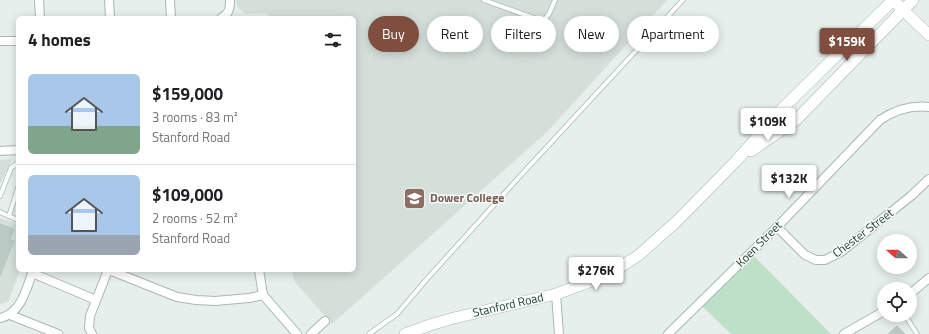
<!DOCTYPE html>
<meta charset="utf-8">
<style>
:root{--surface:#fff;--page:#f2f2f2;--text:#202124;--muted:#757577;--line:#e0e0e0;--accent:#7f4e3f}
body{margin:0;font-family:"Titillium Web",sans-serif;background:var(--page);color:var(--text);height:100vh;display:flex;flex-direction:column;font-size:15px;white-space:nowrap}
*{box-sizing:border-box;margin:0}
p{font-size:13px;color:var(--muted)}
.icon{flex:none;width:22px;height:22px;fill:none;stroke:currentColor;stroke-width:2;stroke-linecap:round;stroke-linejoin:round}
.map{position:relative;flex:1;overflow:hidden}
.sheet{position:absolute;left:16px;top:16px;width:340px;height:256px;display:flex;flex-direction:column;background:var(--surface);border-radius:6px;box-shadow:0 2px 10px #0003}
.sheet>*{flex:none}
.hud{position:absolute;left:368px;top:16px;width:380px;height:36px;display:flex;gap:8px}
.needle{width:26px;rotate:290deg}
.buttons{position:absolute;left:877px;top:234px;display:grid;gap:8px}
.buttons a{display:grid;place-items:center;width:40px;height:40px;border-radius:50%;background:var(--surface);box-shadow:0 2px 10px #0003;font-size:20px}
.price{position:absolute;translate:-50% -34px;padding:0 9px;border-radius:4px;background:#fff;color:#222;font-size:13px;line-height:26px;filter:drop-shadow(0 1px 2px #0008)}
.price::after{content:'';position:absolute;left:50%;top:24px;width:12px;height:9px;margin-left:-6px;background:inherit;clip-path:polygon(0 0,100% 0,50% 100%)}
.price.on{background:var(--accent);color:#fff}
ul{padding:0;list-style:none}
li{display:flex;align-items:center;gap:12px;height:100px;padding:0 12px}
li+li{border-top:1px solid var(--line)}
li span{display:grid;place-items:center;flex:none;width:112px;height:80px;border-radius:6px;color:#555}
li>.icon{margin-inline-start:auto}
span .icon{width:48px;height:48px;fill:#fffc;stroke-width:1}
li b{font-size:17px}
h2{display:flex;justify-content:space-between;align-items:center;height:48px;padding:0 12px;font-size:17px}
.tag{padding:0 14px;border-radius:18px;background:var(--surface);box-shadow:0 2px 10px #0003;font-size:14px;line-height:36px}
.tag.on{background:var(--accent);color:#fff}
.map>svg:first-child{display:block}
.built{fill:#d4dfda}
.green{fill:#bfe0c8}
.building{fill:#bbcac4;stroke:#b8c9c2}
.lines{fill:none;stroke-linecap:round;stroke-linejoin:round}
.lane-casing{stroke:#a8b8b2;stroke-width:5.5}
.street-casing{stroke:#a8b8b2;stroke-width:10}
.secondary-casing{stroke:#a4bbb3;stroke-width:12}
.lane{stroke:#fff;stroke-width:4}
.street{stroke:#fff;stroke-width:8}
.secondary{stroke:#fff;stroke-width:11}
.labels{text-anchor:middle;stroke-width:3;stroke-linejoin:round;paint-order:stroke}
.education-label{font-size:12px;font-weight:bold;fill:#785e54;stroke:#f7fbf9;text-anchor:start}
.street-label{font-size:12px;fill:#24423a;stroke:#f7fbf9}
</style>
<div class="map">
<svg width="929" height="334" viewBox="0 0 929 334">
<rect width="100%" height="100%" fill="#e6efeb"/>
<g class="built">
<polygon points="236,0 667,0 547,132 332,324 295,282 293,277 292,270 354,270 354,18 272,18 266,13 245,14 237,6"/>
<polygon points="12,159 0,184 0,160"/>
<polygon points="0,218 18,224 18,270 20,270 8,302 0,304"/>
</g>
<polygon class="green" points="753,255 831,334 731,334 702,306"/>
<g class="building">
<polygon points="0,224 14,229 10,239 14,241 0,276"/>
<polygon points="897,326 905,334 888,334"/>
</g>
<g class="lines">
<defs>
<g id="lane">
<polyline points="484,0 539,20 544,20 549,14 555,0"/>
<polyline points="0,196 11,168 18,163"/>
<polyline points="0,212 18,220"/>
<polyline points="9,216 18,188"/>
<polyline points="905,315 917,334"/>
<polyline points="369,334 397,314 426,280 521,175 683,0"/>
</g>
<g id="street">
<polyline points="39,0 40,18"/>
<polyline points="109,0 110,18"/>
<polyline points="170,0 171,18"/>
<path d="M221,18C229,14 230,9 230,0"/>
<polyline points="0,41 18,41"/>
<polyline points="0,151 18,150"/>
<polyline points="777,227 805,255 816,260 825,260 841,252 911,196 929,179"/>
<polyline points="109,270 177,297 196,300 215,301 249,298 263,295"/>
<polyline points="259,270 263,295 297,334"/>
<polyline points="32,273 96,300"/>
<polyline points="556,294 559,334"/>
<polyline points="910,294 929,278"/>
<polyline points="10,315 58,334"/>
<path d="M0,318C21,314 27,288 33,270"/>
<polyline points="92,334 89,328 90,316 108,270"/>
<polyline points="311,334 325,321"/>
<path d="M668,334L777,227L880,120C895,110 911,105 929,107"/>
<polyline points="844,334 884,311"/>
</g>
<g id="secondary">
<polyline points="898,5 929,35"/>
<polyline points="751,151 796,120 913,0"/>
<polyline points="405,334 430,325 454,318 556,294 589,282 619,268 639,255 678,220 736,161 784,107 893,0"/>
</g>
</defs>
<use href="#lane" class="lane-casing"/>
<use href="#street" class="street-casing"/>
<use href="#secondary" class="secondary-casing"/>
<use href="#lane" class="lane"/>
<use href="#street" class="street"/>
<use href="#secondary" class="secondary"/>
</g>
<defs>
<symbol id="university-square" viewBox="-11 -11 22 22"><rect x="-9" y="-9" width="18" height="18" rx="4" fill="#8d6e63" stroke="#f7fbf9"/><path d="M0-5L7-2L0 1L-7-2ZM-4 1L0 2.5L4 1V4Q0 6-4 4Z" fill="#fff"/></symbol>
</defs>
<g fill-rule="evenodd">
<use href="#university-square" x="402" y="186" width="25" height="25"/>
</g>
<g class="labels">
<g class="education-label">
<text x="430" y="202">Dower College</text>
</g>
<g class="street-label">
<text transform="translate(863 233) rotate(-37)" y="4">Chester Street</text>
<text transform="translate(759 244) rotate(-45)" y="4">Koen Street</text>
<text transform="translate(508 305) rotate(-13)" y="4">Stanford Road</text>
</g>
</g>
</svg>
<div class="buttons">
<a><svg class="needle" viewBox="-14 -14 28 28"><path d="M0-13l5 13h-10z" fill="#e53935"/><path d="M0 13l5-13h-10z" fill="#757577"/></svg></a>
<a><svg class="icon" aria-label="locate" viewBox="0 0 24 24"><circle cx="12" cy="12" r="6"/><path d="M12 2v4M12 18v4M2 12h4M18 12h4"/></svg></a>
</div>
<b class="price on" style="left:847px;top:62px">$159K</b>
<b class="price" style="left:768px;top:142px">$109K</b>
<b class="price" style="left:789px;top:199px">$132K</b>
<b class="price" style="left:596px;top:291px">$276K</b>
<div class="hud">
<a class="tag on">Buy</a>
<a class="tag">Rent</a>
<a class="tag">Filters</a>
<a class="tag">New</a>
<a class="tag">Apartment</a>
</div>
<section class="sheet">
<h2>4 homes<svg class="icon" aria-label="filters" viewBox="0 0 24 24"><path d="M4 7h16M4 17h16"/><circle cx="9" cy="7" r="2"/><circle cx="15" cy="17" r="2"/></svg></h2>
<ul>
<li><span style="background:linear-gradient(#a9c7e8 65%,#7fa58c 0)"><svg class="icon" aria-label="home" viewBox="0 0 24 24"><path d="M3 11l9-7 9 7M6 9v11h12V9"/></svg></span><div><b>$159,000</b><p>3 rooms · 83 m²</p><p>Stanford Road</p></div></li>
<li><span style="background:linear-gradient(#a9c7e8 75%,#9aa5b1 0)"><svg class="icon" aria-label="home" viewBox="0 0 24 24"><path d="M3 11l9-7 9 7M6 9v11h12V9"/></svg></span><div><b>$109,000</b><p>2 rooms · 52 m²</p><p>Stanford Road</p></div></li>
</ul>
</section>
</div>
